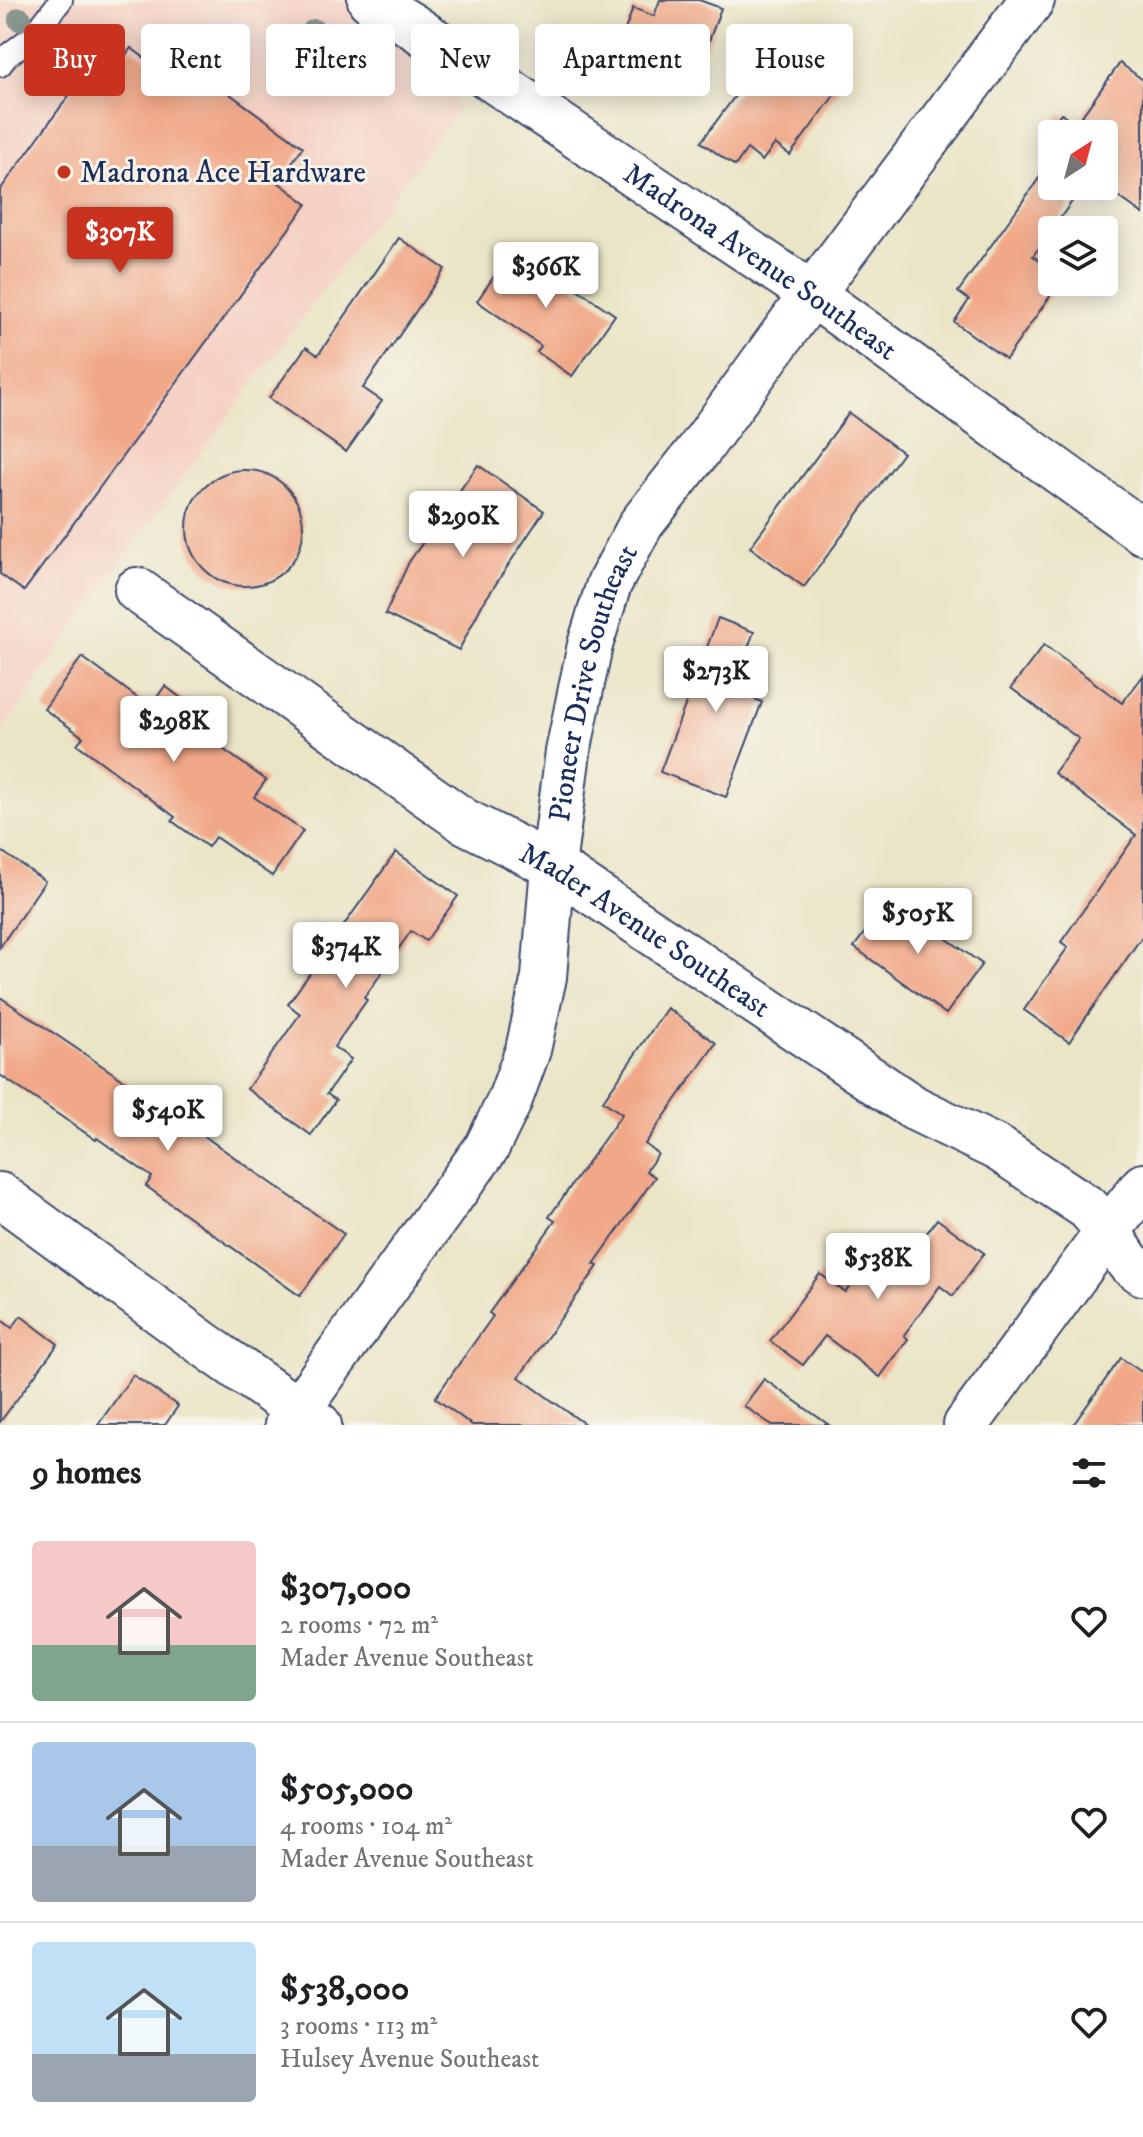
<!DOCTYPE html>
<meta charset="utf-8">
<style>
:root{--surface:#fff;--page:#f2f2f2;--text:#202124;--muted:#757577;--line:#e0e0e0;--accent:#c8321e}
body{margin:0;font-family:"IM FELL DW Pica",serif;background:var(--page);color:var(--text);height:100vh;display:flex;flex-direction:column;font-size:30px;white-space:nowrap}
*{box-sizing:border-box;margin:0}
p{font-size:26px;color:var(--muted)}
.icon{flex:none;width:44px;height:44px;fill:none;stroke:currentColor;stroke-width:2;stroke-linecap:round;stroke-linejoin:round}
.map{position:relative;height:1425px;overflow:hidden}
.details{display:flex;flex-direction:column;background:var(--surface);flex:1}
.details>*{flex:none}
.banner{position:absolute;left:24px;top:24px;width:1096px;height:72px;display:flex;gap:16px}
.needle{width:52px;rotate:36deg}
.tools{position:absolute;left:1038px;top:120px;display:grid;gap:16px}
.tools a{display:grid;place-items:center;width:80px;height:80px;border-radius:8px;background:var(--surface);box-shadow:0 4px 20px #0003;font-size:40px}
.price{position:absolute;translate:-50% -68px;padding:0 18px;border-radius:8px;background:#fff;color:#222;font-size:26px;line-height:52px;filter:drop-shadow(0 2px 4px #0008)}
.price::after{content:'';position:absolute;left:50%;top:48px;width:24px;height:18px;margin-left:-12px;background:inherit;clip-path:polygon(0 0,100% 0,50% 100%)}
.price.current{background:var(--accent);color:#fff}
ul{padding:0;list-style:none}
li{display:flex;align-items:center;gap:24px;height:200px;padding:0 32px}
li+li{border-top:2px solid var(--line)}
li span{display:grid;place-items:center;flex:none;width:224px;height:160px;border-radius:8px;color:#555}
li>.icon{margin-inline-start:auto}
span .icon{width:96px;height:96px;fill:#fffc;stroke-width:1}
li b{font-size:34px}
h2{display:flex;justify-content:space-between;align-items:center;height:96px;padding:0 32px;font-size:34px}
.chip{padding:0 28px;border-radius:8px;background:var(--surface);box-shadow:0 4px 20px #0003;font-size:28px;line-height:72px}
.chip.current{background:var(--accent);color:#fff}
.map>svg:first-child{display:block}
.built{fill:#f6d1c5}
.building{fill:#f1a888}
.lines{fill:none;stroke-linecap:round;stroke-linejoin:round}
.lane-casing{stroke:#3a4a6e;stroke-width:26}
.street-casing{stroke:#3a4a6e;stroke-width:48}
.secondary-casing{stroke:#3a4a6e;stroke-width:48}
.lane{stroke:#fff;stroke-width:22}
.street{stroke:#fff;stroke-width:44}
.secondary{stroke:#fff;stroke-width:44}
.tree{fill:#8a9690}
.poi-dot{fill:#c8321e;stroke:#f7f3e8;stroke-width:3}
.labels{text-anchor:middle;stroke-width:6;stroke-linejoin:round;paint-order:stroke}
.poi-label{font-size:30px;fill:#1b2f5e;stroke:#f7f3e8;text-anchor:start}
.street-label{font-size:30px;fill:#1b2f5e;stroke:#f7f3e8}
</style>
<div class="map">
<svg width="1143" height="1425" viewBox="0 0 1143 1425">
<rect width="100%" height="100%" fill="#f7f3e8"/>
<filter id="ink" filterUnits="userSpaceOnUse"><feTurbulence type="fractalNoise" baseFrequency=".0125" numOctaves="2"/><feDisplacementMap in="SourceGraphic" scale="16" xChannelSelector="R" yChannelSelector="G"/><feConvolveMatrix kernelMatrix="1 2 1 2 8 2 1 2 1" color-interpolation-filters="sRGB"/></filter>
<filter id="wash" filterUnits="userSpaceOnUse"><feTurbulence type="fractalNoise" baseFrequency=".006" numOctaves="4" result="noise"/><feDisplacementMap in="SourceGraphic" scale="32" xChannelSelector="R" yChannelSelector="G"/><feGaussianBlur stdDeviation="1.8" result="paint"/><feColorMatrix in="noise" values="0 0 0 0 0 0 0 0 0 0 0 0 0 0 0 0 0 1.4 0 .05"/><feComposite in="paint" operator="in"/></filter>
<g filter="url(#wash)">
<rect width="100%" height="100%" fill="#ebe5c7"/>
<polygon class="built" points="0,0 411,0 459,108 126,553 0,733"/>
<g id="blocks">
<g class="building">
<polygon points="660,0 699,0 721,8 691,90 614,61 633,8 654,16"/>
<polygon points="161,44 303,147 278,182 307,204 24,591 0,574 0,190 100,53 118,66 131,48 149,61"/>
<polygon points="796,45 844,82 790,155 775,144 762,161 747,149 735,166 701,142 758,65 773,76"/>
<polygon points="1120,63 1143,80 1143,214 1104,186 1104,134 1052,134 1052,149 1041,141 1061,113 1076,124"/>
<polygon points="1052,160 1052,186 1083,186 1033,256 1052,270 1052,282 1060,282 1006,359 954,322 969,300 958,292"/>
<polygon points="399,238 445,269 363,388 382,401 346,452 269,398 306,347 318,355"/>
<polygon points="515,246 615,315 572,376 537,352 541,346 477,301"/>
<polygon points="849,413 903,453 804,587 750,547"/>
<polygon points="478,465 544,511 482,605 459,650 385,614 409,562"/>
<circle cx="245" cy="528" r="58"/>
<polygon points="718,618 754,632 747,650 756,654 741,694 762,702 726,797 660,772"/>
<polygon points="1044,645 1122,703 1143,676 1143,935 1069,1042 1024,1010 1068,947 1061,942 1136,835 1054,773 1079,739 1011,688"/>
<polygon points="82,657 150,707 165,686 205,716 195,729 266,780 254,797 303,831 272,876 215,837 208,847 172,821 175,817 77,744 83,737 44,709"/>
<polygon points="0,850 45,881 0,947"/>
<polygon points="396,852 458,896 426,941 411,931 364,998 367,1000 334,1047 351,1059 327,1094 336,1100 311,1135 247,1089 300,1014 288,1004"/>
<polygon points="890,898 982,964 946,1014 854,947"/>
<polygon points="0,997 147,1096 344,1234 300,1296 146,1186 152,1177 97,1138 96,1140 0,1075"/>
<polygon points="667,1008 716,1043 645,1144 658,1154 646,1171 655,1177 594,1264 598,1266 519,1377 586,1425 472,1425 435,1398 493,1316 489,1313 555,1221 549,1217 622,1114 603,1101"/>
<polygon points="937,1219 984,1253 953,1296 940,1286 904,1335 908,1339 880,1377 825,1336 803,1365 770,1341 820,1274 845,1292 882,1242 907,1260"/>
<polygon points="21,1316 58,1344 0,1422 0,1319 12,1328"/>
<polygon points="1121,1358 1143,1373 1143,1425 1073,1425"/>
<polygon points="133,1375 178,1406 165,1425 98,1425"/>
<polygon points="764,1379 829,1425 772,1425 744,1406"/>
</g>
</g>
</g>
<g filter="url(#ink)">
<use href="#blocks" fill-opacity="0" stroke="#3a4a6e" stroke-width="2"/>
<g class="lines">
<defs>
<polyline id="lane" points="0,65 7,56 33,36 61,0"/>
<g id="street">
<path id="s1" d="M137,590L464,821L553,866L890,1092L914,1108L999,1149L1088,1208L1108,1231L1129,1263L1143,1273"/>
<polyline points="0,1195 205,1345 319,1425"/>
<path id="s2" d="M287,1425L487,1147L509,1102L528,1050L544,977L553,866L568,752L590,645L609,584L641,524L699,450L812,294L1032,0"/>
<polyline points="966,1425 1108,1231 1143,1186"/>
</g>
<g id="secondary">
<path id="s3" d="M370,0L411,25L812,294L1143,532"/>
</g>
</defs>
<use href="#lane" class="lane-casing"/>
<use href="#street" class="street-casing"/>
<use href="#secondary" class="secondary-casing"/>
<use href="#lane" class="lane"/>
<use href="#street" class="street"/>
<use href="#secondary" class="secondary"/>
</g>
<g class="tree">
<circle cx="20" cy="19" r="12"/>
<circle cx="314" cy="31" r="12"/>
<circle cx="369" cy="64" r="12"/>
</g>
</g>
<circle class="poi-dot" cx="64" cy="172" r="8"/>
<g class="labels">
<g class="poi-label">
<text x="80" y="182">Madrona Ace Hardware</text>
</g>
<g class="street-label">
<text dy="10" stroke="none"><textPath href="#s3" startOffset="470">Madrona Avenue Southeast</textPath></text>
<text dy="10" stroke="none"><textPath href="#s2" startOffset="822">Pioneer Drive Southeast</textPath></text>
<text dy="10" stroke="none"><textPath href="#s1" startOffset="612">Mader Avenue Southeast</textPath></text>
</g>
</g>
</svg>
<div class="tools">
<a><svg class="needle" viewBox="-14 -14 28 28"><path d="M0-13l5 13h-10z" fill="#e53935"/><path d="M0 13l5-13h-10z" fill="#757577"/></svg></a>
<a><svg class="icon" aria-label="layers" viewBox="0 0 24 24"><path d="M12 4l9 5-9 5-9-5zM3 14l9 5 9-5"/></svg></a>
</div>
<b class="price current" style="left:120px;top:275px">$307K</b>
<b class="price" style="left:546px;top:310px">$366K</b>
<b class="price" style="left:463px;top:559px">$290K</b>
<b class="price" style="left:716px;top:714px">$273K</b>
<b class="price" style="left:174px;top:764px">$298K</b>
<b class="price" style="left:918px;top:956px">$505K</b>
<b class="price" style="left:346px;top:990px">$374K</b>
<b class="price" style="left:168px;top:1153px">$540K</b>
<b class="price" style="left:878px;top:1301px">$538K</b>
<div class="banner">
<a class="chip current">Buy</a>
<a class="chip">Rent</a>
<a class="chip">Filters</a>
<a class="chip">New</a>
<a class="chip">Apartment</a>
<a class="chip">House</a>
</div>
</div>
<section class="details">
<h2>9 homes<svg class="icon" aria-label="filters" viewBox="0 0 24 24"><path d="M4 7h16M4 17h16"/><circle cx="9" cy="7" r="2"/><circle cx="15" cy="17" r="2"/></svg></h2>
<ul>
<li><span style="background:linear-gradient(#f6c9c9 65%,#7fa58c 0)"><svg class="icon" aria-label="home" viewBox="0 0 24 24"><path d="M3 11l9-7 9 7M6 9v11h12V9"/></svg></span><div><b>$307,000</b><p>2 rooms · 72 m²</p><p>Mader Avenue Southeast</p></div><svg class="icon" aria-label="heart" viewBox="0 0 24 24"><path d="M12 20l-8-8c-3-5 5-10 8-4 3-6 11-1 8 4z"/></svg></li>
<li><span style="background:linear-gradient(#a9c7e8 65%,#9aa5b1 0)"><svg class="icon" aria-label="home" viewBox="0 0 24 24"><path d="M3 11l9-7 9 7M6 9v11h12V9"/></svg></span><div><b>$505,000</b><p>4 rooms · 104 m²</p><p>Mader Avenue Southeast</p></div><svg class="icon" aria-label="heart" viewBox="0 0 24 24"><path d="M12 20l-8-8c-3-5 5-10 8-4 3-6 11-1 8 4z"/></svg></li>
<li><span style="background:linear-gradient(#bfe0f5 70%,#9aa5b1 0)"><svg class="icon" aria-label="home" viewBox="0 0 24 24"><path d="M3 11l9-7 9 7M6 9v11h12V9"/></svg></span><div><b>$538,000</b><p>3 rooms · 113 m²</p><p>Hulsey Avenue Southeast</p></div><svg class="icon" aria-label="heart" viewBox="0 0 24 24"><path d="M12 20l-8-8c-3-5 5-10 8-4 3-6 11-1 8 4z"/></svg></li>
</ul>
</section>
